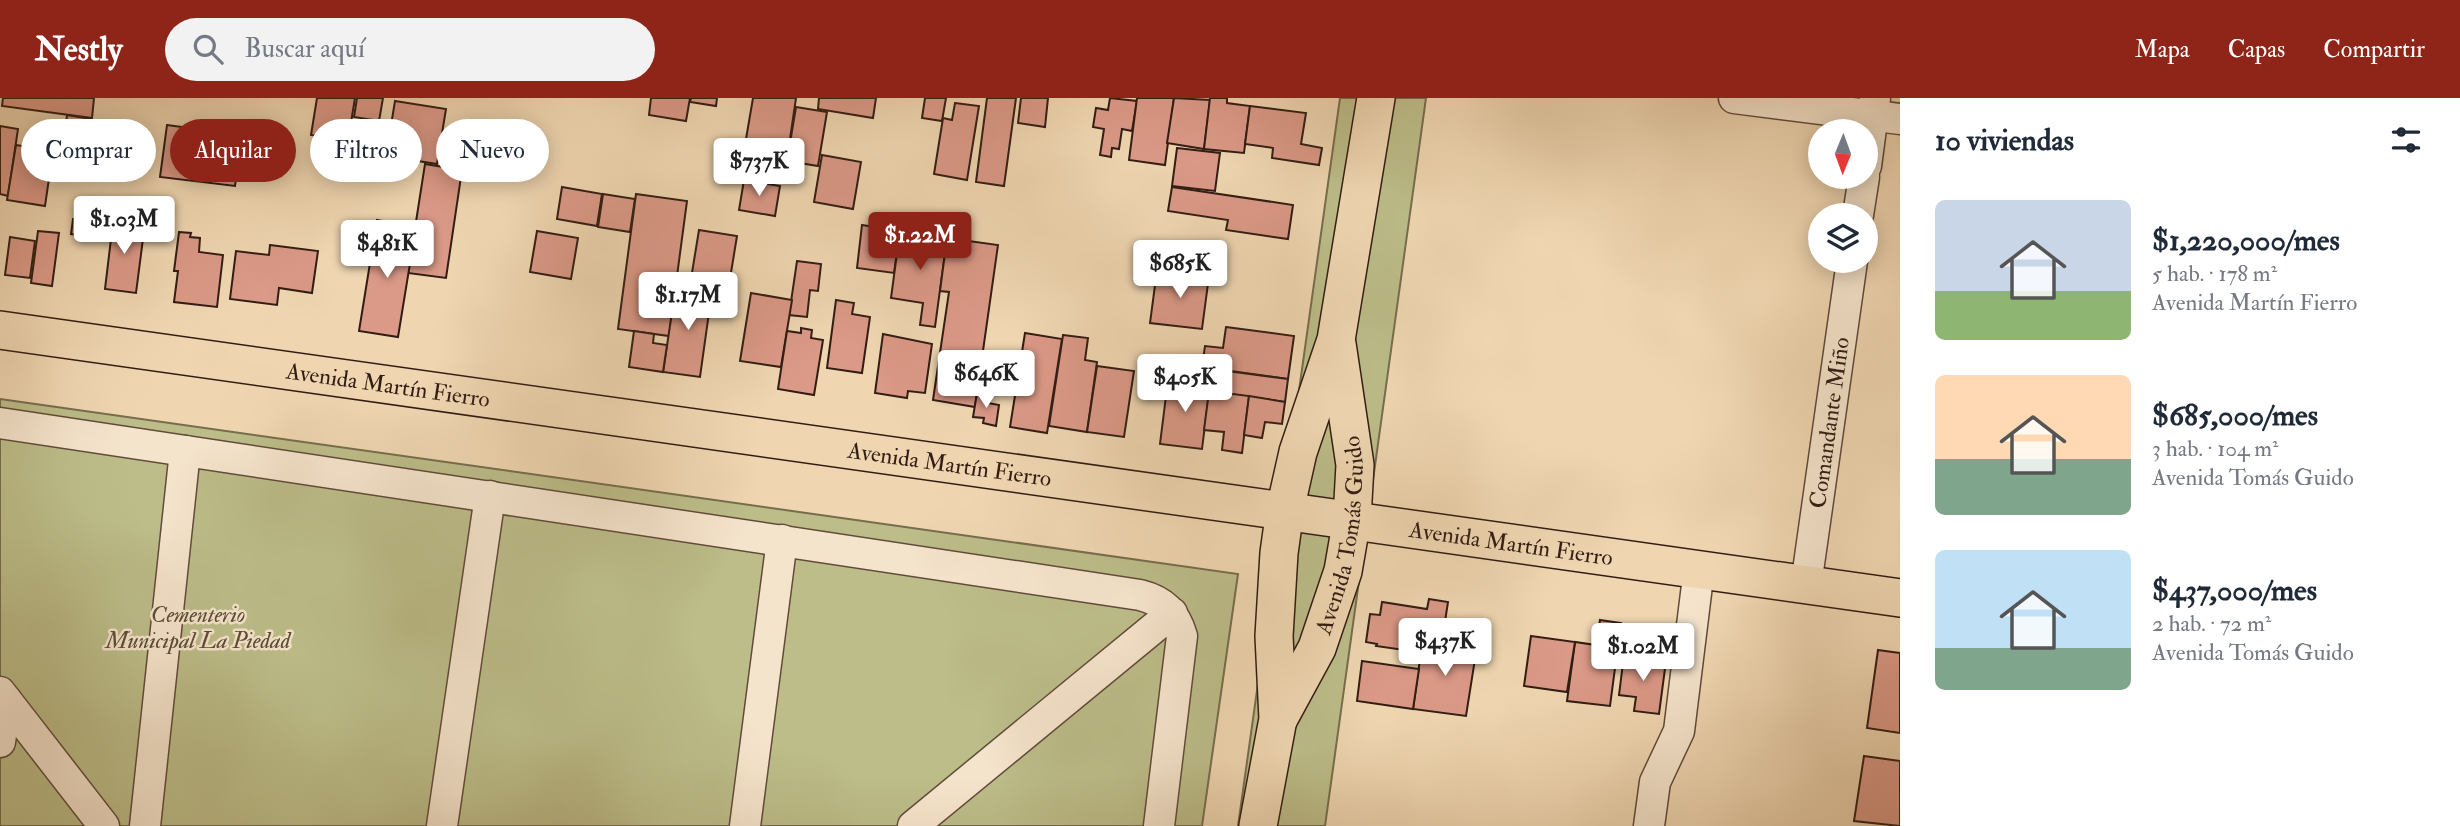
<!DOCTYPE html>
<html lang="es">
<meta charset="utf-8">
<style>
:root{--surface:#fff;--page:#f2f2f3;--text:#1f2937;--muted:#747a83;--accent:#8f2418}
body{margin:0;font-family:"IM FELL Double Pica",serif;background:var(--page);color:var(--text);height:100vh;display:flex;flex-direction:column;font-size:26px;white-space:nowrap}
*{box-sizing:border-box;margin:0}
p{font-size:23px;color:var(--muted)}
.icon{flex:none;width:38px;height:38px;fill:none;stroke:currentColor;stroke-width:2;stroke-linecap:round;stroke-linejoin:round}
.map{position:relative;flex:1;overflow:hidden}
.side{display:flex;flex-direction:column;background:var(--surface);width:560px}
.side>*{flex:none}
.guide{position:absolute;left:21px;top:21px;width:665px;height:63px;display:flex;gap:14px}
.needle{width:46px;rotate:181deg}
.buttons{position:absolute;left:1808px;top:21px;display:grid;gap:14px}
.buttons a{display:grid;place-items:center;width:70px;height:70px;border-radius:50%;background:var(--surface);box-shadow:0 4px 18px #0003;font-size:35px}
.price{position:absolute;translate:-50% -60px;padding:0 16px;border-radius:7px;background:#fff;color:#222;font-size:23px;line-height:46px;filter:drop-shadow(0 2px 4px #0008)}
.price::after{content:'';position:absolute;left:50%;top:42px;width:21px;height:16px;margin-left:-10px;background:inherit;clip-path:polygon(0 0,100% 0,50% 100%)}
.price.on{background:var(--accent);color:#fff}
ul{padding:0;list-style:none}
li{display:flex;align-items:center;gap:21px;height:175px;padding:0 35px}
li span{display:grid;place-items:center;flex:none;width:196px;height:140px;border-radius:10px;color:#555}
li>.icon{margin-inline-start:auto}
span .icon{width:84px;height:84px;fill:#fffc;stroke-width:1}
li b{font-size:30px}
h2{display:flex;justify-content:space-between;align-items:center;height:84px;padding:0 35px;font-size:30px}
.chip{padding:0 24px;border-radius:32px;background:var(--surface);box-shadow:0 4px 18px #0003;font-size:24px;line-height:63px}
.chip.on{background:var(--accent);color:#fff}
header{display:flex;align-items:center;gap:42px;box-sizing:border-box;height:98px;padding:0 35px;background:var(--accent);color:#fff}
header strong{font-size:33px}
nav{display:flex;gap:38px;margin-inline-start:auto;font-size:24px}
.search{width:490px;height:63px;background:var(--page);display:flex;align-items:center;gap:18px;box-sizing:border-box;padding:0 24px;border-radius:38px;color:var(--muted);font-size:26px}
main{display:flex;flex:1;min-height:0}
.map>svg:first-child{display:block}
.green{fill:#bcbd89;stroke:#776d4e;stroke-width:2}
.building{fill:#db9987;stroke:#321d14;stroke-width:2}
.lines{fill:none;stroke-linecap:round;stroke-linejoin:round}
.minor-casing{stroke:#614b3b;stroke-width:33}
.major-casing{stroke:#321d14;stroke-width:40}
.minor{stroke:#f5e4cc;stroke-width:30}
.major{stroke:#efd6b1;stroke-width:37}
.labels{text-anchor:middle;stroke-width:5;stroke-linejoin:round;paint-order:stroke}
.street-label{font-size:23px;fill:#321d14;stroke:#f5e4cc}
.park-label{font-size:23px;font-style:italic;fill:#5b4d37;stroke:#f5e4cc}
</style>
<header>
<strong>Nestly</strong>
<div class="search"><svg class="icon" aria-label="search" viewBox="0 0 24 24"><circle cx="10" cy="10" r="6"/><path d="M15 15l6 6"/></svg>Buscar aquí</div>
<nav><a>Mapa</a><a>Capas</a><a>Compartir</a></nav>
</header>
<main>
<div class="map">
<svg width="1900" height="728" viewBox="0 0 1900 728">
<rect width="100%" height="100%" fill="#efd6b1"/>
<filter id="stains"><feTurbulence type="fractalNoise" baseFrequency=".00286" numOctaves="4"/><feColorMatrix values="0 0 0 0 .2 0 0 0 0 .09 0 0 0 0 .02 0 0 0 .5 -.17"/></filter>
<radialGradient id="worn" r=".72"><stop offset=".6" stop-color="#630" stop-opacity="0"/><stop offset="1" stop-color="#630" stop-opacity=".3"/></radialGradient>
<g class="green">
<polygon points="1340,0 1426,0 1325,728 1238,728"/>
<polygon points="0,301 1238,476 1202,728 0,728"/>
</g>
<g class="building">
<polygon points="3,0 94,0 92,20 2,8"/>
<polygon points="317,0 355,0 348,43 311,37"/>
<polygon points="357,0 383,0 379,23 354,19"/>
<polygon points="651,0 690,0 686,23 649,17"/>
<polygon points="691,0 717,0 716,8 690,4"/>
<polygon points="753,0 796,0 789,48 746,41"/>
<polygon points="819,0 876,0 873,20 818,11"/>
<polygon points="925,0 946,0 942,23 922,20"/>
<polygon points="987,0 1016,0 1004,88 976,84"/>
<polygon points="1021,0 1048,0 1045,29 1018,25"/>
<polygon points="1110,0 1137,3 1132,33 1122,31 1119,51 1112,50 1111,59 1100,57 1104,31 1093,29 1096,10 1108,12"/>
<polygon points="1137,0 1174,0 1165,67 1129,62"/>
<polygon points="1174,0 1210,2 1204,51 1167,45"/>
<polygon points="1210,0 1227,0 1227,5 1250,8 1244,55 1204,51"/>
<polygon points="395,3 446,11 437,66 386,58"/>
<polygon points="955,5 979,8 967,82 934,76 943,20 952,22"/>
<polygon points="1250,8 1306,15 1301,46 1322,50 1319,67 1272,60 1273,50 1245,46"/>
<polygon points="796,9 827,14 818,68 787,63"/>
<polygon points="67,17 91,21 88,47 64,44"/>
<polygon points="167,27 242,37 235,88 160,79"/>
<polygon points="0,28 18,31 8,98 0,96"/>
<polygon points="16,47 53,53 45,108 7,102"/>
<polygon points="1177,50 1220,55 1215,93 1172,88"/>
<polygon points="822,57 861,64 853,111 814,104"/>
<polygon points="425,66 462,72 446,180 408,175"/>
<polygon points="744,82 780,88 775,118 739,112"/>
<polygon points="562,89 602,96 597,128 557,121"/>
<polygon points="1172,89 1293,107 1288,141 1226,132 1228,122 1168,113"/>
<polygon points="603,96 635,101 630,134 598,129"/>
<polygon points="636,96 687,103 669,238 618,231"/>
<polygon points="114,116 133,119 131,132 144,133 136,195 105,191"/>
<polygon points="73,121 100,124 98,139 71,136"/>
<polygon points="377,122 404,127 403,134 415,135 398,239 359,233"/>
<polygon points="862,127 900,133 894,175 857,170"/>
<polygon points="699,132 737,138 728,193 690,187"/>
<polygon points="38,133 59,135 52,188 31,185"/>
<polygon points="537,133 578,140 571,181 530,174"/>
<polygon points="900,133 947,140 935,229 920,227 923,205 891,200"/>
<polygon points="179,134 191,135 190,139 200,140 199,154 223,157 217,209 174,204 178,173 174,173"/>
<polygon points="10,139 35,143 30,180 5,177"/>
<polygon points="947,140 998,147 975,309 933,302 949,194 940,193"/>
<polygon points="270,147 318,153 312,195 279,190 277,207 230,201 236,153 269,157"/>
<polygon points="797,163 821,166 818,193 810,192 807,219 789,217"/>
<polygon points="1157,172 1209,178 1202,231 1150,225"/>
<polygon points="676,188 712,193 700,279 663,274"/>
<polygon points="751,195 792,202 781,269 740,263"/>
<polygon points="836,202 854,205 852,216 870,219 862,275 827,270"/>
<polygon points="1226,229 1294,238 1288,281 1202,269 1205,248 1223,250"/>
<polygon points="801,230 812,232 811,240 823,242 814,297 778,291 787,233 801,235"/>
<polygon points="634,233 654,236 653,245 667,247 663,274 629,269"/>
<polygon points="1025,235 1062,241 1047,335 1010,329"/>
<polygon points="883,236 932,246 925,295 908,293 907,300 875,295"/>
<polygon points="1063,237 1088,240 1085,262 1097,264 1087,334 1049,328"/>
<polygon points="1097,268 1134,273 1124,339 1087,334"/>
<polygon points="1212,271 1288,281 1285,304 1209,293"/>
<polygon points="1168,282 1210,287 1202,351 1160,346"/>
<polygon points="1209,293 1249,298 1242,355 1222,352 1224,334 1204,332"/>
<polygon points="977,295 990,297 988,305 999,307 996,328 983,325 984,320 973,319"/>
<polygon points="1249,298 1285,304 1282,326 1265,324 1262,340 1244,337"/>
<polygon points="1429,501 1448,504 1442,543 1423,539 1421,552 1419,551 1418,554 1376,548 1377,546 1366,544 1370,516 1380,517 1382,504 1427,511"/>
<polygon points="1600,522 1621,525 1610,608 1567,603 1575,544 1596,547"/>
<polygon points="1531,538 1575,544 1567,594 1524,588"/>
<polygon points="1429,540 1472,546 1470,561 1475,561 1466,618 1413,611 1421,554 1427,555"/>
<polygon points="1878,552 1900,555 1900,635 1867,630"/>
<polygon points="1624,557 1666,563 1659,616 1634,613 1636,599 1619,597"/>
<polygon points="1362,563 1419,571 1413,611 1357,603"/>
<polygon points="1864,658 1900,663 1900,728 1854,723"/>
</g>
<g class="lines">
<defs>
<g id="minor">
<polyline points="1734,0 1900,21"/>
<polyline points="1866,68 1875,0"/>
<polyline points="1858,117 1864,79"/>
<path d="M0,325L1140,497C1164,503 1175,515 1182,538L1159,728"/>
<path id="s1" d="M1806,487L1852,163"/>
<polyline points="0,594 104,728"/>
<polyline points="0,644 6,602"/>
<polyline points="145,728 185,353"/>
<polyline points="442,728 490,398"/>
<polyline points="745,728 782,442"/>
<polyline points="913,728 1172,515"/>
<polyline points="1649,728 1655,684 1679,633 1699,471"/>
</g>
<g id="major">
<path id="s2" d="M0,232L1900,500"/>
<path id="s3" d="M1279,620L1317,550L1343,473L1352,421L1355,367L1337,246"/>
<polyline points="1258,728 1278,621 1274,538 1279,455 1285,412 1298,354 1336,242 1376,0"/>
</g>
</defs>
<use href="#minor" class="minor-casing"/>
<use href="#major" class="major-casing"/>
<use href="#minor" class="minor"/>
<use href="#major" class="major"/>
</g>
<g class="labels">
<g class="street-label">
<text dy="8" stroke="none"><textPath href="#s2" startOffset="392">Avenida Martín Fierro</textPath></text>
<text dy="8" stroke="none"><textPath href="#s1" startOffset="164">Comandante Miño</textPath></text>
<text dy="8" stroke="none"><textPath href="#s2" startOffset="959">Avenida Martín Fierro</textPath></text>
<text dy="8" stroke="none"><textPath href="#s3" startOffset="196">Avenida Tomás Guido</textPath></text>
<text dy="8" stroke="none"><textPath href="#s2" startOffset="1526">Avenida Martín Fierro</textPath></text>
</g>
<g class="park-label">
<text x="198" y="524">Cementerio<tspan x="198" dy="26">Municipal La Piedad</tspan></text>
</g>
</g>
<rect width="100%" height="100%" filter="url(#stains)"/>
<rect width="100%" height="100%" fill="url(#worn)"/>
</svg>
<div class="buttons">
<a><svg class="needle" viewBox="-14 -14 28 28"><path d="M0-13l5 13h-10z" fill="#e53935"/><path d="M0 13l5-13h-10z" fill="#747a83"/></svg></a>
<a><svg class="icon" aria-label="layers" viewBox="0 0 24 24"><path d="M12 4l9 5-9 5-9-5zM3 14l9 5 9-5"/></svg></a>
</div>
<b class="price" style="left:759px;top:100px">$737K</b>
<b class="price" style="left:124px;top:158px">$1.03M</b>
<b class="price on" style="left:920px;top:174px">$1.22M</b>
<b class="price" style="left:387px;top:182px">$481K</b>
<b class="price" style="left:1180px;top:202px">$685K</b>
<b class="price" style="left:688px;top:234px">$1.17M</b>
<b class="price" style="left:986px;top:312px">$646K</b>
<b class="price" style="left:1185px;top:316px">$405K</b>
<b class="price" style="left:1445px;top:580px">$437K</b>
<b class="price" style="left:1643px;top:585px">$1.02M</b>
<div class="guide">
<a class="chip">Comprar</a>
<a class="chip on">Alquilar</a>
<a class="chip">Filtros</a>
<a class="chip">Nuevo</a>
</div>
</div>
<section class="side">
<h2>10 viviendas<svg class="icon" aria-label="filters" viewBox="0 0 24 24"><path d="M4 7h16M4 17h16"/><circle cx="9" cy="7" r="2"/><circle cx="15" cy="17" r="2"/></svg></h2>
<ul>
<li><span style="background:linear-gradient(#c9d6e8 65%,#8fb573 0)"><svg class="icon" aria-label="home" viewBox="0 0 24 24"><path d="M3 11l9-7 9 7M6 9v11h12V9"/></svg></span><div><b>$1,220,000/mes</b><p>5 hab. · 178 m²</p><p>Avenida Martín Fierro</p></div></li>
<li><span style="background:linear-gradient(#ffd9b3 60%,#7fa58c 0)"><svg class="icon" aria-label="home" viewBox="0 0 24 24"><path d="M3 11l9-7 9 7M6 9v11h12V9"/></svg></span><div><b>$685,000/mes</b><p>3 hab. · 104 m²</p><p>Avenida Tomás Guido</p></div></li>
<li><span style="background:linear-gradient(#bfe0f5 70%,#7fa58c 0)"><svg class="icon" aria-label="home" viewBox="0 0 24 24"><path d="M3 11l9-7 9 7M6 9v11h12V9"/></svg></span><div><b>$437,000/mes</b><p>2 hab. · 72 m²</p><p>Avenida Tomás Guido</p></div></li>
</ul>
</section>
</main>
